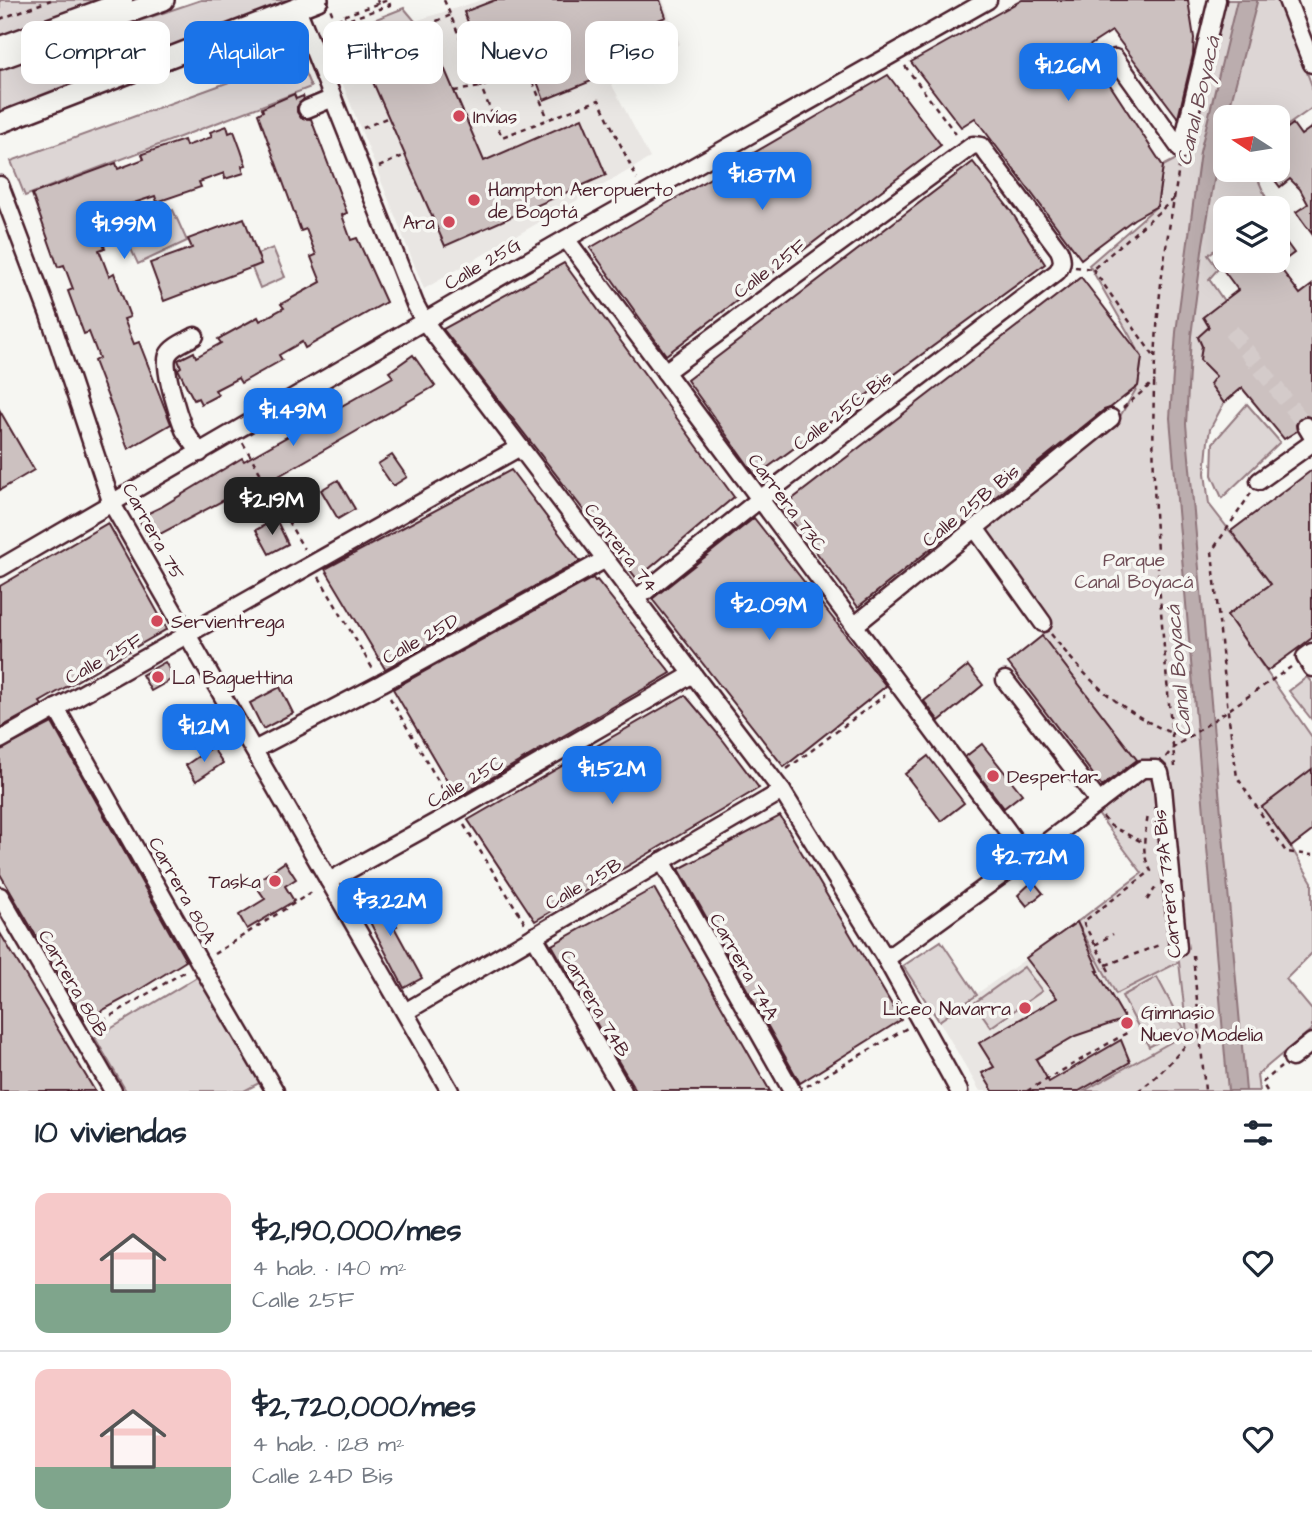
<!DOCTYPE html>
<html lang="es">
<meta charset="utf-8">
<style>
:root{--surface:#fff;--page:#f6f6f7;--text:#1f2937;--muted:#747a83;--line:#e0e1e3;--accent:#1a73e8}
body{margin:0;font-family:"Architects Daughter",sans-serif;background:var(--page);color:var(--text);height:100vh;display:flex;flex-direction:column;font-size:26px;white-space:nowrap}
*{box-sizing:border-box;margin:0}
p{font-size:23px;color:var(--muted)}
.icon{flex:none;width:38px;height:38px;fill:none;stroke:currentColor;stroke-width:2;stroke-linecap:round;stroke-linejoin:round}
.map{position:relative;height:1091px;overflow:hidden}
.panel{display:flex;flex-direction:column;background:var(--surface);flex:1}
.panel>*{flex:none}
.top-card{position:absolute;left:21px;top:21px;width:700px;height:63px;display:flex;gap:14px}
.needle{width:46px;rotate:282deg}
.buttons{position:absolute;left:1213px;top:105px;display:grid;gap:14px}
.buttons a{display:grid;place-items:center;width:77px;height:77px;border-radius:14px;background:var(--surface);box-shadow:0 7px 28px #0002;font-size:35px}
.price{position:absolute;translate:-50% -60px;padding:0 16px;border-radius:14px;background:var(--accent);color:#fff;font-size:23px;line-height:46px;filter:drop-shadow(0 2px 4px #0008)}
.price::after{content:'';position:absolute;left:50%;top:42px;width:21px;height:16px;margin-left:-10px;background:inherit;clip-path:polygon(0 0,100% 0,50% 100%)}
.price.active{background:#222;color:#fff}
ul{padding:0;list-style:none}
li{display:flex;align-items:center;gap:21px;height:175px;padding:0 35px}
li+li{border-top:2px solid var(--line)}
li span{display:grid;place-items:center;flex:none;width:196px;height:140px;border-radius:14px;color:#555}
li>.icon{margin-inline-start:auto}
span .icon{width:84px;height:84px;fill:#fffc;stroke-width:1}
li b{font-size:30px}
h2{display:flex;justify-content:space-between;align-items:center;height:84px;padding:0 35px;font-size:30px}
.pill{padding:0 24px;border-radius:14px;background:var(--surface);box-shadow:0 7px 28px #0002;font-size:24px;line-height:63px}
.pill.active{background:var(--accent);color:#fff}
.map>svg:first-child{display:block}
.built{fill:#e9e6e3}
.green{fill:#ddd6d5;stroke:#947a80;stroke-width:2}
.water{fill:#bbadae;stroke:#8e747a;stroke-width:2}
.building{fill:#ccc1c0;stroke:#4a1f2b;stroke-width:2}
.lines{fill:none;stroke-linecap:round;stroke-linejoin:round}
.minor-tunnel{stroke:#d4cbca;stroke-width:16;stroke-dasharray:16 8;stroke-linecap:butt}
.minor-casing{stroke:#4a1f2b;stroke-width:21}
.major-casing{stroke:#4a1f2b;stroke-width:24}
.path{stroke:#4a1f2b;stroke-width:2.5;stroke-dasharray:5 5;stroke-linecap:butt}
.minor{stroke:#f6f6f2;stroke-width:16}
.major{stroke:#f6f6f2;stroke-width:19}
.path-bridge{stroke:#4a1f2b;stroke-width:2.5;stroke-dasharray:5 5;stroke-linecap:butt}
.poi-dot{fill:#d1495b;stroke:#f6f6f2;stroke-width:2.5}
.labels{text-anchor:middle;stroke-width:7;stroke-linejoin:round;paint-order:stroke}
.poi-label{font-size:19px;fill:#4a1f2b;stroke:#f6f6f2;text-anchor:start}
.street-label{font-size:19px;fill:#4a1f2b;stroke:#f6f6f2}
.park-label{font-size:19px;fill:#6f4d56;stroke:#f6f6f2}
.water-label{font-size:21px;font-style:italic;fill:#6c4a52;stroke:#f6f6f2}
</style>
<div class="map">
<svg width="1312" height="1091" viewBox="0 0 1312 1091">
<rect width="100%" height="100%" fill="#f6f6f2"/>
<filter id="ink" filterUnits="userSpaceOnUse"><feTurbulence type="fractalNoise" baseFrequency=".0143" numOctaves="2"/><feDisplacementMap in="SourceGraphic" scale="14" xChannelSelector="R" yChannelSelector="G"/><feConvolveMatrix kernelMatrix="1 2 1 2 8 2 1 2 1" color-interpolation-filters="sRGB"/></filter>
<g filter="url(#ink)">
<g class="built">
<polygon points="482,0 663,0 680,44 610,81 650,158 424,289 332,57 415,21"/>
<polygon points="1077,922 1116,994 1179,961 1187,1033 1084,1091 980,1091 939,1021"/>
</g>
<g class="green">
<polygon points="0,0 99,0 0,38"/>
<polygon points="201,0 289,0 0,114 0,68"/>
<polygon points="1225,0 1280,0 1312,86 1312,108 1278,132 1278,117 1225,117 1225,170 1254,170 1270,207 1225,208 1225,242 1208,255 1218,269 1209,279 1224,301 1209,327 1198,338 1202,346 1200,360 1216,376 1210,384 1224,403 1210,429 1208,441 1205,473 1209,504 1271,584 1227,615 1312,737 1312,769 1262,807 1291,847 1312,882 1312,953 1286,979 1312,1010 1312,1029 1257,1075 1259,1091 1084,1091 1187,1033 1179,962 1116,994 1077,922 1142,873 1098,814 1147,777 1138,761 1042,636 1048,621 984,531 1116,423 1138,386 1142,357 1089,265 1157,206 1163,166 1188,153"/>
<polygon points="404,8 415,21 344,51 338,34"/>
<polygon points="298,57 311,87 25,196 11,161"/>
<polygon points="173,210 187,241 138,264 124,234"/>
<polygon points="273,248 285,277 260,288 252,268 261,264 257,254"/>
<polygon points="1247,404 1280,442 1222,498 1212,475 1213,443"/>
<polygon points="1307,677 1312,683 1312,720 1289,691"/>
<polygon points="941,941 977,995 939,1021 903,966"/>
<polygon points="1024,967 1042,991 991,1027 974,1003"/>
<polygon points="199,976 261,1082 244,1091 126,1091 95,1038"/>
<polygon points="1157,977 1184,1028 1149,1047 1122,996"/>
</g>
<polygon class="water" points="1237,0 1257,0 1257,2 1227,117 1225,117 1203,244 1191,336 1186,424 1246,1091 1228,1091 1170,418 1176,332 1200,152"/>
<g class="building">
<polygon points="495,0 660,0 666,17 602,42 614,72 544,100 530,63 490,79 464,12"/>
<polygon points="1022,0 1188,0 1194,38 1193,55 1178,118 1112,31 1086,48 1163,166 1157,206 1134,219 1081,259 975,118 961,127 911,62"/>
<polygon points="430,35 484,161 582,118 606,175 445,246 365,64"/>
<polygon points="888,75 941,145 666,355 590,248"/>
<polygon points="294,94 296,99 303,96 304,99 297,107 297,112 301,118 311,119 347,213 342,215 351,240 357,238 386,302 305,348 302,342 279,355 282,360 241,383 238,378 215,390 218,395 201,404 198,398 194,400 187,387 178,369 181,367 178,360 194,352 196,357 221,343 218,339 258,317 260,321 284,308 281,304 321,282 311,257 316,255 306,229 301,231 258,114 263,111 262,108"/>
<polygon points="1293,124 1301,135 1312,127 1312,234 1296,212 1308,204 1300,189 1290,179 1280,187 1267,170 1278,170 1278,135"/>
<polygon points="227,126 229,133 234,131 241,150 246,165 242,166 244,173 225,179 224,173 199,182 201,187 157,202 155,196 131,204 133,210 95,223 105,248 99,250 109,276 114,273 130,317 124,319 134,344 139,342 171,424 128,449 94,361 99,358 89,332 84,334 68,291 73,289 64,265 58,267 32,194 116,163 118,169 144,159 142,154 184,140 186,146 212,137 210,132"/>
<polygon points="973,162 1011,211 1045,264 756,476 687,380"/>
<polygon points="244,218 261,264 164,301 150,263 192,248 188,239"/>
<polygon points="1278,231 1294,253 1278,265 1300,294 1312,285 1312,418 1306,416 1300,417 1296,425 1297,431 1284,439 1242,388 1224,403 1210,384 1216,376 1200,360 1202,346 1198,337 1209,327 1203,317 1238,290 1221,267 1229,261 1275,261 1278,265"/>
<polygon points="564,263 734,497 637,579 443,329"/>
<polygon points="1081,277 1142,357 1138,386 1110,408 1104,410 858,607 782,507"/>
<polygon points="413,355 435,386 270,481 267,477 149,540 138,518 161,507 242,458 244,461 393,377 389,372"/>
<polygon points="0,411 34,470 0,490"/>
<polygon points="392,455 407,477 393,486 378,464"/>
<polygon points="511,470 580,561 385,669 325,569"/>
<polygon points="1312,470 1312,638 1267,671 1227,615 1271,584 1231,531"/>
<polygon points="338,480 355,509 338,519 321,490"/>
<polygon points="754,518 886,686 784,767 652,599"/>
<polygon points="276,519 288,544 269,554 256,530"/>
<polygon points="108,523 167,629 40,702 42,705 0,728 0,586"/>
<polygon points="593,578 595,581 597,580 671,673 457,798 393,689"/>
<polygon points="1042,636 1137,760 1102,786 1008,663"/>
<polygon points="165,662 174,678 151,691 142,675"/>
<polygon points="968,666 983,685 939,721 924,701"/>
<polygon points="280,687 293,713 263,729 250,703"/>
<polygon points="685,695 723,740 759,788 535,921 468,820"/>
<polygon points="52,723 186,961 131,995 85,1020 0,874 0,750"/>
<polygon points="982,744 1022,794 1004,808 965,757"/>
<polygon points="212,747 223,763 196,781 186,765"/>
<polygon points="928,756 964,803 941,821 905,774"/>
<polygon points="1312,769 1312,831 1291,847 1262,807"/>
<polygon points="780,816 901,1020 800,1083 679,869"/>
<polygon points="285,862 296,879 285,886 294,901 247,929 239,915 265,899 254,883"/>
<polygon points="1033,881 1043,893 1027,906 1018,895"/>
<polygon points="654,888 770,1091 636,1091 611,1049 552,945"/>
<polygon points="378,889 397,926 394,927 422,978 404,988 358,899"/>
<polygon points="1077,922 1099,971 1097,971 1125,1019 1075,1036 1036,1059 1049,1082 1121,1040 1130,1062 1079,1091 993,1091 982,1073 994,1067 979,1043 1057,998 1026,958"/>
<polygon points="0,933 95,1091 0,1091"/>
</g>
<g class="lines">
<polyline class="minor-tunnel" points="1231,331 1306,426"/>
<defs>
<g id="minor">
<polyline points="1287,0 1312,64"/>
<polyline points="297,8 415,304 424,321 782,791 886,959 959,1091"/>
<polyline points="0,45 124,0"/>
<polyline points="1115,58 1181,150"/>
<polyline points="307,109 333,98"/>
<polyline points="1181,150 1217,0"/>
<polyline points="0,185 49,315 112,504 450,1091"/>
<polyline points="566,239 1027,857"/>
<path d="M195,336C187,341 172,346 168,355C162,367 179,417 184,430C188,437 195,445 200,453"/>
<polyline points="1306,426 1312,436"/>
<polyline points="1259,481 1312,443"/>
<polyline points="975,528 1043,623"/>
<polyline points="0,568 555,245 988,0"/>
<path d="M636,599L760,499L1057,272C1063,264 1063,259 1059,250L981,146L973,145L665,372"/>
<polyline points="854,626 1111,418"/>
<polyline points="1312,652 1305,657 1312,668"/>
<polyline points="1005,680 1099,802"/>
<polyline points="56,708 200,963 275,1091"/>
<polyline points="0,740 520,447"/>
<polyline points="254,750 382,683 604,560"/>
<polyline points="662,861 792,1091"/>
<polyline points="329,881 456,811 693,674"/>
<polyline points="0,896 113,1091"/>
<polyline points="534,936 623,1091"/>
<polyline points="886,959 1027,857 1142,769 1156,769 1160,773 1163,788 1178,948"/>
<polyline points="405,1012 782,791"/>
<polyline points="1292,1058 1312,1042"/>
</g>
<g id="major">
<polyline points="0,59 164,0"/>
<polyline points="0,123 318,0"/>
</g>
</defs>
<use href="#minor" class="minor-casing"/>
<use href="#major" class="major-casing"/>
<g class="path">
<polyline points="377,0 381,10"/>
<polyline points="444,0 502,137 599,100 637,179"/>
<polyline points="340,17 343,25"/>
<polyline points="0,19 51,0"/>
<polyline points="335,64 451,15"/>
<polyline points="905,66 958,137"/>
<polyline points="454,91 481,87 528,70 548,119"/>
<polyline points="468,125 493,114"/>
<polyline points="363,128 389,117"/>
<polyline points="379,167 405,155"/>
<polyline points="1075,267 1093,269 1175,198"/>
<polyline points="1093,269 1155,358"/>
<polyline points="1123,408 1155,381"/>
<polyline points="243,443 304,549"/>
<polyline points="1251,493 1212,551 1228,712 1237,777 1286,852 1312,855"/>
<polyline points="319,577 374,671"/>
<path d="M1051,634C1087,680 1117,709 1171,733"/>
<polyline points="390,698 448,798"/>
<polyline points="1166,757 1173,748 1291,667"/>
<path d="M1175,767C1160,609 1144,452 1160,293C1164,251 1173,209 1179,167"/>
<polyline points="787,769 885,695"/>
<polyline points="1103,817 1111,826 1144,843"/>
<polyline points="464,825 525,923"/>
<polyline points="1147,900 1156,887"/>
<polyline points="1095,945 1113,934"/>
<polyline points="214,954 315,890"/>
<polyline points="1193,955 1205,1091"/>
<polyline points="1106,965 1162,944"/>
<path d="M1109,971L1083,922L1151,871C1140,852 1145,836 1148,815"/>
<polyline points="94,1026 187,970"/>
<polyline points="807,1086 907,1028"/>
<polyline points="1027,1091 1130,1031"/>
<path d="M1138,1091C1162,1075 1179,1050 1201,1031"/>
<polyline points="1267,1091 1262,1083 1281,1067"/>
</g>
<use href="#minor" class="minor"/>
<use href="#major" class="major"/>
<polyline class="path-bridge" points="327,0 336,24 390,5 388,0 340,17"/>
</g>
</g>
<g class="poi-dot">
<circle cx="459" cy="116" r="7"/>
<circle cx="474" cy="200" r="7"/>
<circle cx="449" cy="222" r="7"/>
<circle cx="157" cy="621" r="7"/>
<circle cx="158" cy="677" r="7"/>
<circle cx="993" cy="776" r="7"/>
<circle cx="275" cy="881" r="7"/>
<circle cx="1025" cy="1008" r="7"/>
<circle cx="1127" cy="1023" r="7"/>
</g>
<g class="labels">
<g class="poi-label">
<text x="473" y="123">Invías</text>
<text x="488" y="196">Hampton Aeropuerto<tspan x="488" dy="22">de Bogotá</tspan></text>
<text x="435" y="229" text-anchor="end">Ara</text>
<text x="171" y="628">Servientrega</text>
<text x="172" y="684">La Baguettina</text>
<text x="1007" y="783">Despertar</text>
<text x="261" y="888" text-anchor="end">Taska</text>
<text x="1011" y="1015" text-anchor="end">Liceo Navarra</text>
<text x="1141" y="1019">Gimnasio<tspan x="1141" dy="22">Nuevo Modelia</tspan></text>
</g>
<g class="street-label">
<text transform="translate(482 263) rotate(-30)" y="7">Calle 25G</text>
<text transform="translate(769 268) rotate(-37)" y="7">Calle 25F</text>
<text transform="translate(842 410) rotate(-37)" y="7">Calle 25C Bis</text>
<text transform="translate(788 502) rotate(53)" y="7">Carrera 73C</text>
<text transform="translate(970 505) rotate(-39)" y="7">Calle 25B Bis</text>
<text transform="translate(154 531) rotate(61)" y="7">Carrera 75</text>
<text transform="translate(622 547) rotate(52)" y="7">Carrera 74</text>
<text transform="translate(420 638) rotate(-29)" y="7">Calle 25D</text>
<text transform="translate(103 658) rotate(-29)" y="7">Calle 25F</text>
<text transform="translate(465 781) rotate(-30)" y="7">Calle 25C</text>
<text transform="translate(583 883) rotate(-30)" y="7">Calle 25B</text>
<text transform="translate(1166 884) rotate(-96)" y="7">Carrera 73A Bis</text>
<text transform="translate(183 890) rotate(61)" y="7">Carrera 80A</text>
<text transform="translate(745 966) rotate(60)" y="7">Carrera 74A</text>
<text transform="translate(74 983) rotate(60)" y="7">Carrera 80B</text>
<text transform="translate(596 1003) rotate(60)" y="7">Carrera 74B</text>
</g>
<g class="park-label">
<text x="1134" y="566">Parque<tspan x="1134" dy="22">Canal Boyacá</tspan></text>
</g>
<g class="water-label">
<text transform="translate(1198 101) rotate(-77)" y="7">Canal Boyacá</text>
<text transform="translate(1178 671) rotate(-95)" y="7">Canal Boyacá</text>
</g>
</g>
</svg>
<div class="buttons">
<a><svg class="needle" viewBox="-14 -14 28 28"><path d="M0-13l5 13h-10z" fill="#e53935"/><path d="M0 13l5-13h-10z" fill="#747a83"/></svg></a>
<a><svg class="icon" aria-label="layers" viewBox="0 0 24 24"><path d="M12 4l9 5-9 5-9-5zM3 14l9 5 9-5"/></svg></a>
</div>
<b class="price" style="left:1068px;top:103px">$1.26M</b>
<b class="price" style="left:762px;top:212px">$1.87M</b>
<b class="price" style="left:124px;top:261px">$1.99M</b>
<b class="price" style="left:293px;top:448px">$1.49M</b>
<b class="price active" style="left:272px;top:537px">$2.19M</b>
<b class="price" style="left:769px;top:642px">$2.09M</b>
<b class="price" style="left:204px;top:764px">$1.2M</b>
<b class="price" style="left:612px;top:806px">$1.52M</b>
<b class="price" style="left:1030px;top:894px">$2.72M</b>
<b class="price" style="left:390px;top:938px">$3.22M</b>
<div class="top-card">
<a class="pill">Comprar</a>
<a class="pill active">Alquilar</a>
<a class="pill">Filtros</a>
<a class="pill">Nuevo</a>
<a class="pill">Piso</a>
</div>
</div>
<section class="panel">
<h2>10 viviendas<svg class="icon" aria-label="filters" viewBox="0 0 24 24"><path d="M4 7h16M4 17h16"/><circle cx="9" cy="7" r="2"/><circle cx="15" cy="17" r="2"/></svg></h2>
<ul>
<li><span style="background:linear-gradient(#f6c9c9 65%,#7fa58c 0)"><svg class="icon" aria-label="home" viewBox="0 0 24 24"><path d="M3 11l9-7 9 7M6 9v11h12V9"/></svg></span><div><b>$2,190,000/mes</b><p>4 hab. · 140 m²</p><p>Calle 25F</p></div><svg class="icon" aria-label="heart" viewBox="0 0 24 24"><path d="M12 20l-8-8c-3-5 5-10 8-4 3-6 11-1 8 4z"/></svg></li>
<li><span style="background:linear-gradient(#f6c9c9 70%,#7fa58c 0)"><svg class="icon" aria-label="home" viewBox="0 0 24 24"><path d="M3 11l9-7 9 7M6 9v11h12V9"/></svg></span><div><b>$2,720,000/mes</b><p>4 hab. · 128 m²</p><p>Calle 24D Bis</p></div><svg class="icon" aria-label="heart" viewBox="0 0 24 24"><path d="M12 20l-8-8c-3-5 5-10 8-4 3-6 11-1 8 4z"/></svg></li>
</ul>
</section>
